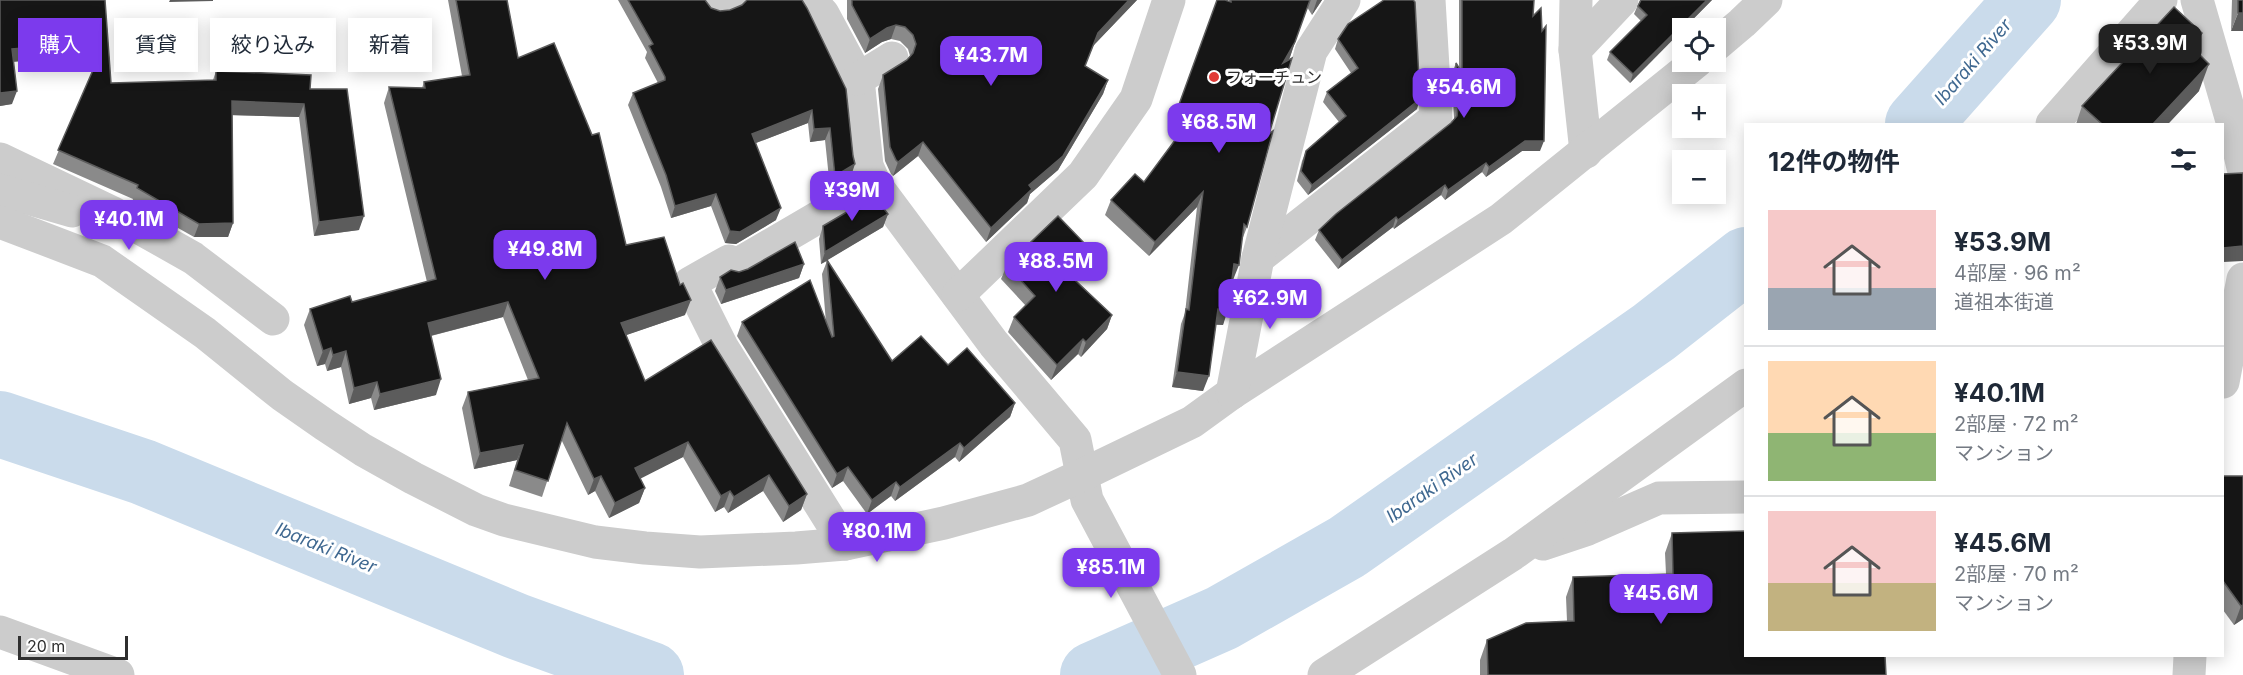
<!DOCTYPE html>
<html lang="ja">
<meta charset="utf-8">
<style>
:root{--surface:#fff;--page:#f6f6f7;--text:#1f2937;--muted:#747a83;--line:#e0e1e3;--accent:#7c3aed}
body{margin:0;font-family:Inter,"Noto Sans JP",sans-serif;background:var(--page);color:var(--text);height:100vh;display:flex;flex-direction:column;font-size:22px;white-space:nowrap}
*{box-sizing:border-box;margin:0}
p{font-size:20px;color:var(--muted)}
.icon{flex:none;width:33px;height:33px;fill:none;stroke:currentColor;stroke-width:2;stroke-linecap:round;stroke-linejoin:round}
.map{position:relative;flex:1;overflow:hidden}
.details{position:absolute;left:1744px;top:123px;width:480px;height:534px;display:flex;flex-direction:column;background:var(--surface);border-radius:0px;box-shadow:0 3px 15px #0003}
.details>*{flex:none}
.guide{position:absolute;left:18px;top:18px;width:570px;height:54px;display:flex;gap:12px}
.controls{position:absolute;left:1672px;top:18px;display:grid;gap:12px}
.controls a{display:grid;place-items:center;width:54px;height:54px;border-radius:0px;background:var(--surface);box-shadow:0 3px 15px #0003;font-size:30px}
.scale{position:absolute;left:18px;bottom:15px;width:110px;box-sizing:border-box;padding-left:6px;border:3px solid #2f2f2f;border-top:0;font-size:16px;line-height:21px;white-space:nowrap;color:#2f2f2f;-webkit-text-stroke:4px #fff;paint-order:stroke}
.price{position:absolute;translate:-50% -51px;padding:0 14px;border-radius:12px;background:var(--accent);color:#fff;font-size:20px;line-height:39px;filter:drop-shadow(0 2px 3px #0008)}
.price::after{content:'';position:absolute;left:50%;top:36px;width:18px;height:14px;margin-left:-9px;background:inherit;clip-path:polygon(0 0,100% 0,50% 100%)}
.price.current{background:#222;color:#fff}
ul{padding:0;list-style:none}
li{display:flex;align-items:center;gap:18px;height:150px;padding:0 24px}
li+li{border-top:2px solid var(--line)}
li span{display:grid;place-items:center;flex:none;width:168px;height:120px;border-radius:0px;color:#555}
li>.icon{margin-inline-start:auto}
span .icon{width:72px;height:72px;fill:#fffc;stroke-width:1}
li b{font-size:26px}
h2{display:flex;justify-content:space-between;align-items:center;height:72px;padding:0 24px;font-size:26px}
.pill{padding:0 21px;border-radius:0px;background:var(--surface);box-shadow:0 3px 15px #0003;font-size:21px;line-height:54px}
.pill.current{background:var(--accent);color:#fff}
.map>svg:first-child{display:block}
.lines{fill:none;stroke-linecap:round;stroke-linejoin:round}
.river{stroke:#cadbeb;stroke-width:66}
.minor{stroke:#ccc;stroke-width:33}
.wall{fill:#8a8a8a}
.shaded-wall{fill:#5c5c5c}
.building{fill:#161616;stroke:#5c5c5c;stroke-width:1.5}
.poi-dot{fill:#e13b37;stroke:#fff;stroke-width:2}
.labels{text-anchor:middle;stroke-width:6;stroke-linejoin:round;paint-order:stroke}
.poi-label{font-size:16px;fill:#2f2f2f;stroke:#fff;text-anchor:start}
.water-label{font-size:18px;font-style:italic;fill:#3f6890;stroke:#fff}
</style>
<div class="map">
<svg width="2243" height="675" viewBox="0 0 2243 675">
<rect width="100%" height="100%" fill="#fff"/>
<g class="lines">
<g class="river">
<polyline points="1918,124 2028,0"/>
<polyline points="0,424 143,472 516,626 651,675"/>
<polyline points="1093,675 1222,618 1347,547 1654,332 1746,260"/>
</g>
<g class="minor">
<polyline points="810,0 823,14 858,79 867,166 875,184 994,344 1075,440 1087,500 1180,675"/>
<polyline points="2197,0 2234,128 2243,168"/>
<polyline points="718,5 729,0"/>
<polyline points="1716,45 1742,23 1766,0"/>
<polyline points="1575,50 1576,0"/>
<polyline points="858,79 892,58"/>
<polyline points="2052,124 2161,0"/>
<polyline points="1586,152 1575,50 1622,0"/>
<polyline points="0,159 113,213 193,258 273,319"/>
<polyline points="0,190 72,211"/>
<polyline points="0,222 102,261 205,333 282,395 325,425 363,450 413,478 476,510 504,520 595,542 645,548 700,552 796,548 845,544 944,523 1028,500 1082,475 1192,422 1232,393 1501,219 1696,62"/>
<polyline points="1258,258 1436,118 1429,0"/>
<polyline points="958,295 1083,175 1136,99 1169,0"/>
<polyline points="2223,382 2243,279"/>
<polyline points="1232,393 1258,258 1311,51 1344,0"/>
<polyline points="845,544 722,347 690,283 729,261 733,267 875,184"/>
<polyline points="1543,544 1588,529 1659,498 1746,497"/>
<polyline points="0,632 118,675"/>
<polyline points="1324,675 1513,554 1746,385"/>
<polyline points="2189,675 2190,656"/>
</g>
</g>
<g class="wall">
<polygon points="0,0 105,0 111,83 213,80 216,71 310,89 359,230 314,236 299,117 232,115 233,223 228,237 194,237 132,202 133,199 53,164 94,68 68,70 67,57 14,62 12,104 0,106"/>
<polygon points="448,0 507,0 518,58 626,245 685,315 626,335 645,381 807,494 801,510 783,522 763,491 728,513 724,507 715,512 683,457 640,478 645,488 639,503 609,518 595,491 588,495 561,439 542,497 509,486 517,460 474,469 462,408 468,392 528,380 503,317 431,336 436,395 374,410 371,398 349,404 341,367 327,371 325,364 317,366 304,325 310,309 352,302 427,282 384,103 389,87 422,88 424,82 462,76"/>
<polygon points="618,0 705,0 711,8 720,11 802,0 851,176 830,188 825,140 810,142 808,123 756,143 776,220 736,244 725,243 711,206 671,218 661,187 628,105 633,93 658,83 645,58 647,52"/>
<polygon points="847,0 1137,0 1093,46 1085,66 1108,80 1103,94 1058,170 1030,194 1027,203 986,242 918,156 893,176 891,174 885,161 878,89 883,75 907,60 910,56 908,49 900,41 891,39 882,42 865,53 847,19"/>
<polygon points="1217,0 1229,1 1229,0 1322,0 1312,15 1307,7 1289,60 1269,134 1247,227 1242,240 1233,280 1232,280 1223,325 1216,325 1203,391 1172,387 1181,324 1185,313 1197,207 1149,256 1105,215 1111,200 1144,182 1183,129 1172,125"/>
<polygon points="1459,0 1534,0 1533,16 1540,151 1522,151 1486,177 1482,172 1445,200 1441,195 1394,229 1393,227 1338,269 1315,240 1319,230 1451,123 1454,119 1452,73 1456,63 1459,68"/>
<polygon points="1640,0 1712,0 1630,83 1607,60 1610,52 1641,21 1634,14"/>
<polygon points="2232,0 2243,0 2231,31"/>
<polygon points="2202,33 2196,51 2199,91 2168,124 2076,124 2082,106"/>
<polygon points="1338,39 1417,109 1308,195 1297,181 1302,161 1306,151 1339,122 1323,102 1327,92 1351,73 1335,49"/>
<polygon points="888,214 883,227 827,260 892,361 948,365 1015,403 1010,417 959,462 955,457 895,501 891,496 867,514 843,481 832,488 737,336 742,322 826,323 822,274 827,261 821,264 819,239 823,226"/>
<polygon points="1080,259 1066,271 1112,315 1107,329 1081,357 1078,354 1051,380 1008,332 1014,317 1026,306 1001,279 1007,265"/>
<polygon points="804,264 799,278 721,304 715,291 720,277 739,272"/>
<polygon points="2223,478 2243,619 2234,625 2223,610"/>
<polygon points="1672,533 1886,675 1480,675 1480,660 1487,640 1567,621 1566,597 1573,577 1666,574 1665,553"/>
</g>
<g class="shaded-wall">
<polygon points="170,0 213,0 213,1 169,2"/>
<polygon points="1129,0 1137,0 1093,46 1079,80 1098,33"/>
<polygon points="1317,0 1322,0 1312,15"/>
<polygon points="1707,0 1712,0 1630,83 1633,74"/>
<polygon points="2238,13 2243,13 2243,31 2231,31"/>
<polygon points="896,25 891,39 882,42 865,53 870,39 887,28"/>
<polygon points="2202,33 2192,61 2191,46"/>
<polygon points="1295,42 1290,57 1278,78 1283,63"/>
<polygon points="72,44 67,57 7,62 12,49"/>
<polygon points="100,54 95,68 68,70 73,56"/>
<polygon points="2209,64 2199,91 2168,124 2153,124"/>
<polygon points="1108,80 1103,94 1058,170 1030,194 1027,203 986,242 991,228 1029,185"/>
<polygon points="17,91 12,104 0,106 0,93"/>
<polygon points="1420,99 1417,109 1308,195 1312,185"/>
<polygon points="232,101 304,104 299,117 227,115"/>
<polygon points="812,110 808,123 748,146 752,134"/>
<polygon points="830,128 825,140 810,142 814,129"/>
<polygon points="1525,141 1544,141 1540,151 1522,151 1486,177 1489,167"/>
<polygon points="923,142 918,156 893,176 898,162"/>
<polygon points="1486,163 1482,172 1445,200 1448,190"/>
<polygon points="855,164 851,176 830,188 835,176"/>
<polygon points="1445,185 1441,195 1394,229 1398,220"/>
<polygon points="1203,192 1197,207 1149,256 1155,242"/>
<polygon points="716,194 711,206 671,218 675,206"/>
<polygon points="781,208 776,220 736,244 725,243 730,231"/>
<polygon points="888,214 883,227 821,264 825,252"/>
<polygon points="364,216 359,230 314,236 319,222"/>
<polygon points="1396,217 1393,227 1338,269 1342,260"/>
<polygon points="233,223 228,237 194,237 199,224"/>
<polygon points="1085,244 1080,259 1056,281 1061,267"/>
<polygon points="2243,246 2243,261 2223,262 2223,248"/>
<polygon points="804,264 799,278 721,304 726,290"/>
<polygon points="1234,264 1239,265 1233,280 1228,279"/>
<polygon points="691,300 685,315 615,339 621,323"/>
<polygon points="508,302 503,317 422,338 428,323"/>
<polygon points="1218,309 1228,310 1223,325 1213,324"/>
<polygon points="1112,315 1107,329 1081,357 1086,342"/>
<polygon points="1083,339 1078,354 1051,380 1057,365"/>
<polygon points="331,348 325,364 317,366 323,351"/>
<polygon points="346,351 341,367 327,371 333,355"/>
<polygon points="1177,372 1209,376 1203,391 1172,387"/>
<polygon points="441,379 436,395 374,410 380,394"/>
<polygon points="377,382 371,398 349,404 354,388"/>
<polygon points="1015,403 1010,417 959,462 964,448"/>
<polygon points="688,442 683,457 630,484 635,468"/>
<polygon points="960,443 955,457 895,501 900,487"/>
<polygon points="523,445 517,460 474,469 480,453"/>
<polygon points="848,467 843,481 832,488 837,474"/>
<polygon points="769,475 763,491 728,513 734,497"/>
<polygon points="601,476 595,491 588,495 594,479"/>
<polygon points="896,482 891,496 867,514 872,500"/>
<polygon points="645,488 639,503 609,518 615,503"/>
<polygon points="730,491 724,507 715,512 721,496"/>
<polygon points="807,494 801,510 783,522 789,506"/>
<polygon points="2243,605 2243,619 2234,625 2241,606"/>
</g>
<g class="building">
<polygon points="0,0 105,0 111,83 216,80 216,71 311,75 310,89 347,89 364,216 319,222 304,104 232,101 233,223 199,224 137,188 138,185 58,150 100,54 73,56 72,44 12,49 17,91 0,93"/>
<polygon points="456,0 507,0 518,58 554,43 592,135 599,133 626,245 664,237 680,285 683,283 691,300 621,323 645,381 711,340 807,494 789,506 769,475 734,497 730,491 721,496 688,442 635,468 645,488 615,503 601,476 594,479 567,423 548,481 515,470 523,445 480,453 468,392 539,378 508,302 428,323 441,379 380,394 377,382 354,388 346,351 333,355 331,348 323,351 310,309 350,296 352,302 436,279 389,87 425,88 424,82 470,75"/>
<polygon points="628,0 705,0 711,8 720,11 730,10 742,5 747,0 802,0 807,8 846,89 853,156 855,164 835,176 830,128 814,129 812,110 752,134 781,208 740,232 730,231 716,194 675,206 666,175 633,93 665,80 665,77 649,46 653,44"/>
<polygon points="852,0 1129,0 1098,33 1085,66 1108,80 1063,156 1029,185 1032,189 991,228 923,142 898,162 896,160 890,147 883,75 907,60 913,53 916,44 913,35 905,27 896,25 887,28 870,39 852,5"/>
<polygon points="1217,0 1225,0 1231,2 1231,0 1310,0 1295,42 1283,63 1292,58 1269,134 1273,131 1247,227 1244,224 1239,265 1234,264 1228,310 1218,309 1209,376 1177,372 1186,309 1189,310 1203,192 1155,242 1111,200 1135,174 1144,182 1193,116 1177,110"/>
<polygon points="1384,0 1413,0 1415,2 1420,99 1312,185 1301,171 1306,151 1346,116 1327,92 1358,68 1338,39 1348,24"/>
<polygon points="1462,0 1534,0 1533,16 1541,8 1542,31 1546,26 1544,141 1525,141 1489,167 1486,163 1448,190 1445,185 1398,220 1396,217 1342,260 1319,230 1336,214 1451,123 1457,116 1458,107 1456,63 1462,73"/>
<polygon points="1641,0 1707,0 1633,74 1610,52 1647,15 1638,6"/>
<rect x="2238" y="0" width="5" height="13"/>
<polygon points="2174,7 2202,33 2191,46 2209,64 2153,124 2102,124 2082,106"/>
<polygon points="2243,173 2243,246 2223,248 2223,174"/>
<polygon points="874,196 888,214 825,252 823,226"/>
<polygon points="1058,216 1085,244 1061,267 1112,315 1086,342 1083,339 1057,365 1014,317 1035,296 1007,265"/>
<polygon points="795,242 804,264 726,290 720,277 731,270 739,272 748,269"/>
<polygon points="827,260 892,361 921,336 948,365 967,348 1015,403 964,448 960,443 900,487 896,482 872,500 848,467 837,474 742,322 810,280 832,337 834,336"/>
<polygon points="2223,476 2243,476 2243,605 2241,606 2223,581"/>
<polygon points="1746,531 1746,656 1885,656 1886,675 1488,675 1487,640 1526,623 1574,621 1573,577 1673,574 1672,533"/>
</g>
<circle class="poi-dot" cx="1214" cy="77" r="6"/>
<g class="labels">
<g class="poi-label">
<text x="1226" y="83">フォーチュン</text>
</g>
<g class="water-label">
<text transform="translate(1973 62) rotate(-49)" y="6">Ibaraki River</text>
<text transform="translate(1432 488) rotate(-35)" y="6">Ibaraki River</text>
<text transform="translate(326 548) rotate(22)" y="6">Ibaraki River</text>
</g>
</g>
</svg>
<div class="controls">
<a><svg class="icon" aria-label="locate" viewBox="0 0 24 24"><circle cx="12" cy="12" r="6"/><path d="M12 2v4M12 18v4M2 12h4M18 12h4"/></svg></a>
<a>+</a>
<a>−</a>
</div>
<div class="scale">20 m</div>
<b class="price current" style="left:2150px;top:75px">¥53.9M</b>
<b class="price" style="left:991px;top:87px">¥43.7M</b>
<b class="price" style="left:1464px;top:119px">¥54.6M</b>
<b class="price" style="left:1219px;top:154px">¥68.5M</b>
<b class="price" style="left:852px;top:222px">¥39M</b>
<b class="price" style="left:129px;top:251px">¥40.1M</b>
<b class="price" style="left:545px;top:281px">¥49.8M</b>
<b class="price" style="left:1056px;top:293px">¥88.5M</b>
<b class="price" style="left:1270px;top:330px">¥62.9M</b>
<b class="price" style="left:877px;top:563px">¥80.1M</b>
<b class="price" style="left:1111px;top:599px">¥85.1M</b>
<b class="price" style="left:1661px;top:625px">¥45.6M</b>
<div class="guide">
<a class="pill current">購入</a>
<a class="pill">賃貸</a>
<a class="pill">絞り込み</a>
<a class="pill">新着</a>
</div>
<section class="details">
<h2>12件の物件<svg class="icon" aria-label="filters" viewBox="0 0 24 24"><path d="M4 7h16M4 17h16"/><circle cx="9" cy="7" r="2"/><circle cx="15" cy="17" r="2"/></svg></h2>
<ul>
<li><span style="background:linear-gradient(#f6c9c9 65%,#9aa5b1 0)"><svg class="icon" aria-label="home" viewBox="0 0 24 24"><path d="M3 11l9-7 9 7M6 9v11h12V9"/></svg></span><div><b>¥53.9M</b><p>4部屋 · 96 m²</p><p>道祖本街道</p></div></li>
<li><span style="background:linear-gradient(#ffd9b3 60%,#8fb573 0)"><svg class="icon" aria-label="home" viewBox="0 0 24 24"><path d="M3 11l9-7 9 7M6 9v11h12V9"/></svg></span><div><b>¥40.1M</b><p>2部屋 · 72 m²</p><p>マンション</p></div></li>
<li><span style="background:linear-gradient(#f6c9c9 60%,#c2b280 0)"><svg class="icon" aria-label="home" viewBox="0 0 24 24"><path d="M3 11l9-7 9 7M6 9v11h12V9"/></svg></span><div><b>¥45.6M</b><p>2部屋 · 70 m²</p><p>マンション</p></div></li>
</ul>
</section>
</div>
